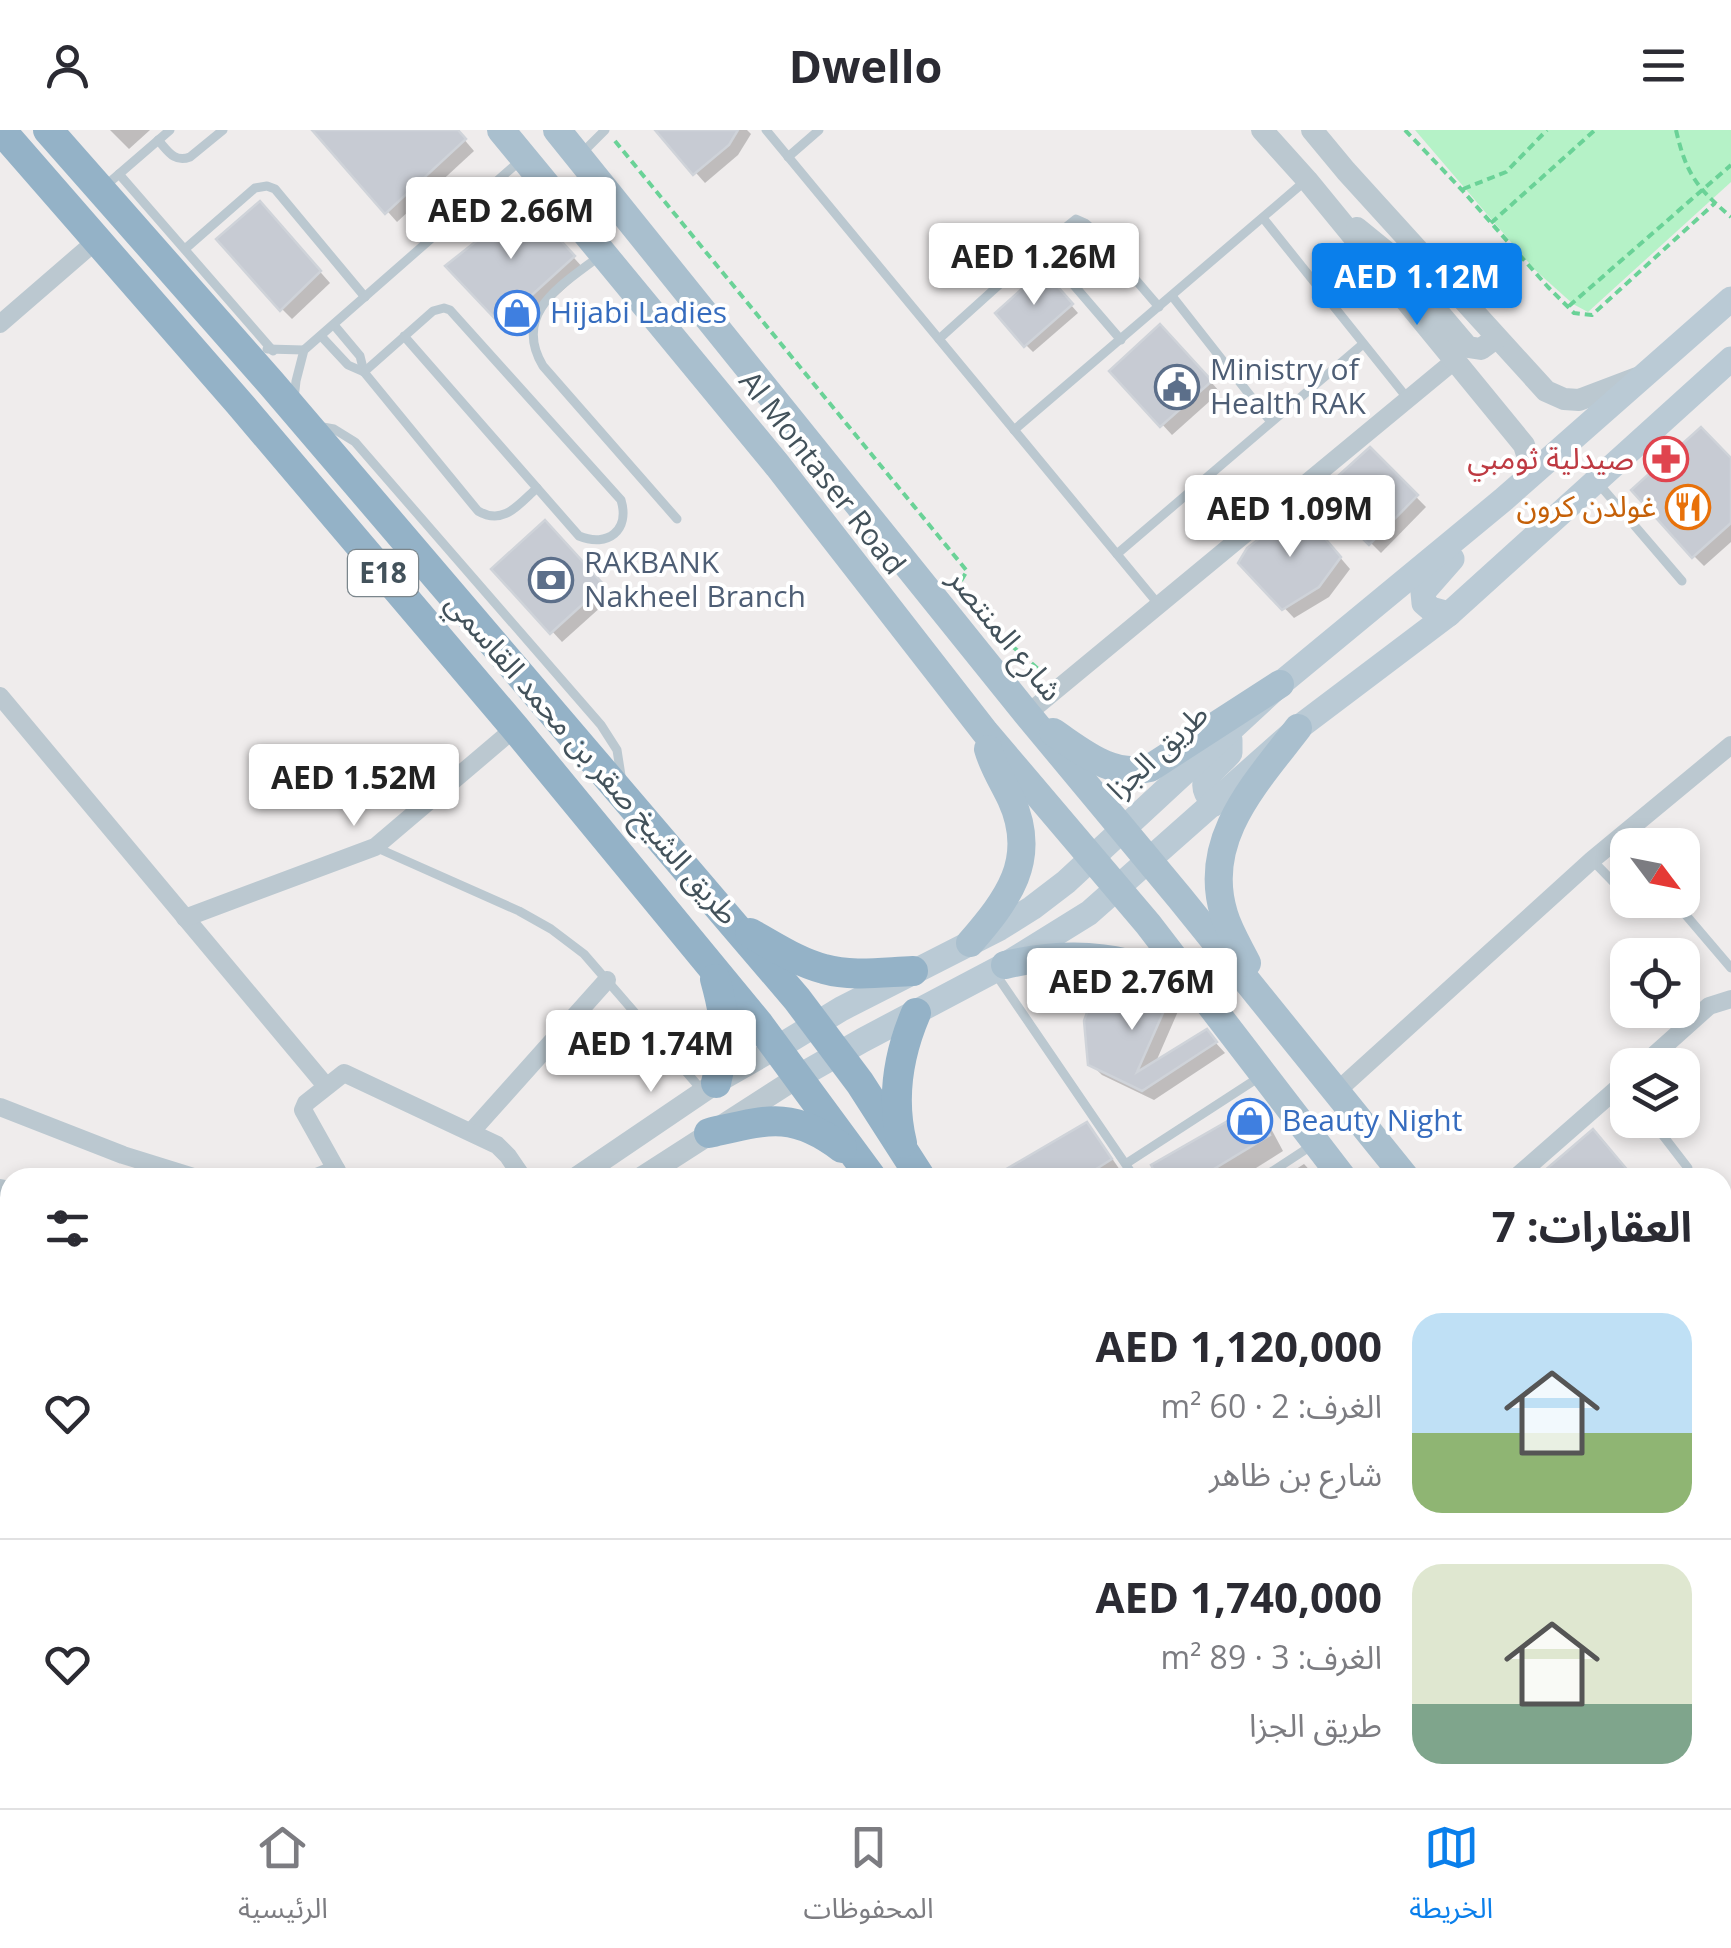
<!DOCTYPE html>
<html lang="ar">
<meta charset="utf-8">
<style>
:root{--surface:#fff;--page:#f7f7f7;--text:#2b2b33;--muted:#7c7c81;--line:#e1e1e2;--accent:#0a7feb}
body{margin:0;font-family:"Open Sans","Noto Sans Arabic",sans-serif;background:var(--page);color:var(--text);direction:rtl;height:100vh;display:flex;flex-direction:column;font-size:38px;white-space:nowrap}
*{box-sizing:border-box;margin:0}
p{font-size:32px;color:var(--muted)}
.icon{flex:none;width:55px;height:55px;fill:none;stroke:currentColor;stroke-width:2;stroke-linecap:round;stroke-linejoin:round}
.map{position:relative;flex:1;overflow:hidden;direction:ltr}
.sheet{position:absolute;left:0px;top:1038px;width:1732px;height:642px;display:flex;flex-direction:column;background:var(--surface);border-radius:30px 30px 0 0;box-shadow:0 5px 15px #0003;direction:rtl}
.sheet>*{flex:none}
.needle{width:65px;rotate:122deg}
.controls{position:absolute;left:1610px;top:698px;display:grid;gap:20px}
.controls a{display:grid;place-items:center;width:90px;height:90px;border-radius:20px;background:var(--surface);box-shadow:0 5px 15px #0003;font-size:50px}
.price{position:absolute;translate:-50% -85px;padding:0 22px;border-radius:10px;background:#fff;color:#222;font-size:32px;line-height:65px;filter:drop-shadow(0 2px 5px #0008)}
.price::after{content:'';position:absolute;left:50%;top:60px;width:30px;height:22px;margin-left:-15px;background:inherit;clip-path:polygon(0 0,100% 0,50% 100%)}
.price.on{background:var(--accent);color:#fff}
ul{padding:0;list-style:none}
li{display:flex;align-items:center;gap:30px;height:250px;padding:0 40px}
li+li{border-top:2px solid var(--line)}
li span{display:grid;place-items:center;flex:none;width:280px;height:200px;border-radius:30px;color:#555}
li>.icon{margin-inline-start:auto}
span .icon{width:120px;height:120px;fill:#fffc;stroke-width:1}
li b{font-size:42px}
h2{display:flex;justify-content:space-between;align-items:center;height:120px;padding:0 40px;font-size:42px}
header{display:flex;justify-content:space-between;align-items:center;height:130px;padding:0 40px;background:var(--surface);font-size:45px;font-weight:700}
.tabs{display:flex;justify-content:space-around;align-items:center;height:140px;border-top:2px solid var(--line);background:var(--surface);font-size:28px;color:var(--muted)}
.tabs a{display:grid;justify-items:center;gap:5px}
.tabs .on{color:var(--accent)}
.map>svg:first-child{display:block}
.green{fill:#b5f2c7}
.shadow{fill:#0003}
.building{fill:#c7cbd3;stroke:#cfd3d9;stroke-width:2.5}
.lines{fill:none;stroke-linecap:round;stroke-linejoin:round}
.path{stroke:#6ad297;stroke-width:4;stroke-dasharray:8 5;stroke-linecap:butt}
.service{stroke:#bbc8d0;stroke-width:9}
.minor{stroke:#bbc8d0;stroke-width:18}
.tertiary{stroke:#bbc8d0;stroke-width:22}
.secondary{stroke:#bacad5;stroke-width:25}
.primary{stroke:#a9bfce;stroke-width:28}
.trunk{stroke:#94b2c7;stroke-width:30}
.labels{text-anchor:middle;stroke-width:8;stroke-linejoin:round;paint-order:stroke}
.shield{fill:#fff;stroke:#7b868c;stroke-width:2.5}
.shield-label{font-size:28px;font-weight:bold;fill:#43525b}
.shop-label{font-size:30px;fill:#366cbe;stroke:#fff;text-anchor:start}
.service-label{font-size:30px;fill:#4e5e75;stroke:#fff;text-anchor:start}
.health-label{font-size:30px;fill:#be3a42;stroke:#fff;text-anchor:end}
.street-label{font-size:30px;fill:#43525b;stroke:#fff}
.food-label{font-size:30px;fill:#c56008;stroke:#fff;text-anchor:end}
</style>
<header><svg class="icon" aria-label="menu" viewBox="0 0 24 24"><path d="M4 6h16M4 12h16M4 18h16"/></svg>Dwello<svg class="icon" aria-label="person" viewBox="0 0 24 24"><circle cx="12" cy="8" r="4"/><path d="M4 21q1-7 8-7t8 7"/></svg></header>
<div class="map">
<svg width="1731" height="1678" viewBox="0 0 1731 1678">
<rect width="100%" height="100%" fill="#efecec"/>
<polygon class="green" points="1415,0 1731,0 1731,52 1588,182 1573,174 1534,139"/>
<g class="shadow">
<polygon points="110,0 150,0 129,19"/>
<polygon points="315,0 456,0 474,21 397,92"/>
<polygon points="658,0 747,0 751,4 738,25 705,53"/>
<polygon points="269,84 330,153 292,189 282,179"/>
<polygon points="534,84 585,140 514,205 449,136"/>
<polygon points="1050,151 1078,183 1033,222 1026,215"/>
<polygon points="1170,207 1220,262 1172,305 1113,241"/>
<polygon points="1370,320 1426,377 1381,423 1322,364"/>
<polygon points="1731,331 1731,412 1704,436 1694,426"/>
<polygon points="1309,391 1350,439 1329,467 1294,488 1241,432"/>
<polygon points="555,403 612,467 562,512 495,439"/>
<polygon points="1169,869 1179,879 1155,934 1206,902 1225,923 1154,970 1102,945 1091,934"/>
<polygon points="1253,979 1269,995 1283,1021 1240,1048 1161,1048"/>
<polygon points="1086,995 1096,1005 1120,1040 1108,1048 996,1048"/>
<polygon points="1304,1034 1317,1048 1282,1048"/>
<polygon points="1731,1272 1731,1302 1722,1293 1722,1279"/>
</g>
<g class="building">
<polygon points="312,0 458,0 466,9 385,84"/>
<polygon points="655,0 738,0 729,15 693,45"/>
<polygon points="522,68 575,126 500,194 445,136 499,93"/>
<polygon points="260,71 321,141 280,181 216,109"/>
<polygon points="1043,140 1073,174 1024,217 995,183"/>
<polygon points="1160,194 1212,251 1160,297 1109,241"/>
<polygon points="1701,297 1731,328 1731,393 1692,428 1631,360"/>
<polygon points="1370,317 1418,365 1369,415 1318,364"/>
<polygon points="1299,378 1341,427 1319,457 1282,480 1238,433 1247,418"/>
<polygon points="545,390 604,455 550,504 491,439"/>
<polygon points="1105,846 1144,856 1170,867 1137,942 1207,899 1217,912 1142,961 1088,935 1084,891 1098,850"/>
<polygon points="1254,976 1270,1005 1199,1048 1158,1048 1151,1035"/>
<polygon points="1087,992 1112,1029 1082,1048 991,1048"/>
<polygon points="1593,999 1634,1048 1536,1048"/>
</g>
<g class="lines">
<g class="path">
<polyline points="1405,0 1462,60 1548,157 1574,183 1592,185 1715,73"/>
<path d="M1676,0C1686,44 1697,58 1731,87"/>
<polyline points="615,11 967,441 959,454 962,464"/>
<polyline points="1463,59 1506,42 1547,0"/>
<polyline points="1491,93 1595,0"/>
<polyline points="1569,176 1731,35"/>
<polyline points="983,490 1038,539 1034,555"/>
</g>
<g class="service">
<polyline points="766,0 1159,475"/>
<path d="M158,10C168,21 174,33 190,27L223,0"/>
<polyline points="582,23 605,0"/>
<polyline points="788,27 819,0"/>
<polyline points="119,44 273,221"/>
<polyline points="104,57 170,0"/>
<polyline points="1263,88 1408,269"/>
<polyline points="1041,117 1121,210"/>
<polyline points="185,119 255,58 267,56 275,59 365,167"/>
<path d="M601,125C564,154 511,182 543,236L677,389"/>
<polyline points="1172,166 1271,292"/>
<path d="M334,195L360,226L364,242L478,381C504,396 519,374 537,358"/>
<polyline points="321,206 348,235 364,242"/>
<polyline points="939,209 1041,117 1076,89 1085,93 1093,100 1159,177"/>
<polyline points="267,219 304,220"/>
<path d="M364,242L433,181L444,178L450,180L621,370C630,400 608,418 579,406L404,206"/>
<polyline points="294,269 296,251 304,220 522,29"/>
<polyline points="317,296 334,299 355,312 601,595 617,620 622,652"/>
<polyline points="1014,300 1304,52"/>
<polyline points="1598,353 1682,451"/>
<polyline points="1117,424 1363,214"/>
<polyline points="375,717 519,781 551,799 584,824 701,959"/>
<polyline points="1592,730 1628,767"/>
<polyline points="1634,770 1653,770"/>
<polyline points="1666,770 1679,777 1731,838"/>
<polyline points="995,843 1135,1048"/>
<polyline points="1651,990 1688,1038"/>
<polyline points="1127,1033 1258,948"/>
<polyline points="1262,1048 1314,1014"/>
<polyline points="1722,1629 1731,1625"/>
<polyline points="638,1670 643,1678"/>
<polyline points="1031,1670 1036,1678"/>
<polyline points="1586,1670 1592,1678"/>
<polyline points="731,1678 744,1670"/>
<polyline points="1450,1678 1461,1670"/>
</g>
<g class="minor">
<polyline points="0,194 97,110"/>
<polyline points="0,566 326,956"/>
<polyline points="1027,584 1454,231"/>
<polyline points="185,788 375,717 515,598"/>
<polyline points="1643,935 1709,876 1731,869"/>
<polyline points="1336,962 1592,730 1731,615"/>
<polyline points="0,977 123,1025 197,1048"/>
<polyline points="471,1002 607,850"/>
<polyline points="314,1048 336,1039"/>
<polyline points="341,1048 303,980 306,973 344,943 497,1015 508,1026 523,1048"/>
<polyline points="1515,1048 1628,949"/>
<polyline points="0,1058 10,1060"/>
<polyline points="1722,1242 1731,1235"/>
<polyline points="789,1670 793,1678"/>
<polyline points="457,1678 469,1670"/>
<polyline points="845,1678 863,1670"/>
</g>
<g class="tertiary">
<polyline points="1262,0 1307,50 1524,315 1528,328 1530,347"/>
<polyline points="1312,0 1346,41 1546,261 1564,269 1579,270 1637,248"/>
<polyline points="1357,98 1389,124 1468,217 1481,219 1496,208"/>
<polyline points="576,1048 716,953 777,918"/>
<polyline points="641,1048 798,947"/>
<polyline points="0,1467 10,1459"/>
<polyline points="0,1517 10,1509"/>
</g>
<g class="secondary">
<polyline points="1449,484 1431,479 1424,473 1423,462 1452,429"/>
<path d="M1214,674C1192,649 1214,642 1230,623V610L1226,603"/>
<polyline points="777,918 841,879 1000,798 1032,778 1066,752 1280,554 1504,369 1731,169"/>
<polyline points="798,947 863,910 1005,835 1089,783 1298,598 1449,484 1731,229"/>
</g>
<g class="primary">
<polyline points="501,0 778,336 985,602 1148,794 1343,1048"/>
<polyline points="557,0 1027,584 1180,768 1406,1048"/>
<path d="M1053,602C1083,622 1112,648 1150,638L1280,554"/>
<path d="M970,813C1007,770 1039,730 1011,669C1003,652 993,637 988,619"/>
<path d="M1247,833C1239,817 1229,801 1224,784C1201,709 1256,653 1298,598"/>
<path d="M1005,835C1074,819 1133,825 1196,860"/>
<polyline points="1722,1451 1731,1462"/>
<polyline points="1722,1542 1731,1553"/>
</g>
<g class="trunk">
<polyline points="1,0 239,273 515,598 758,893 872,1048"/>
<polyline points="48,0 271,253 797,869 860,953 921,1048"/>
<path d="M750,803C774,816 797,832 824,839C852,847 884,842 913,841"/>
<path d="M715,849C728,896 727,906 716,953"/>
<path d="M709,1003C766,990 792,980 842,1018"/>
<path d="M902,1013C891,968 898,925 916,883"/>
<polyline points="1232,1670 1237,1678"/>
<polyline points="1284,1670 1288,1678"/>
</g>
</g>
<defs>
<symbol id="shop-ring" viewBox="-11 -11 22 22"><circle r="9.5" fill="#fff" stroke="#3f7fe0" stroke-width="1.5"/><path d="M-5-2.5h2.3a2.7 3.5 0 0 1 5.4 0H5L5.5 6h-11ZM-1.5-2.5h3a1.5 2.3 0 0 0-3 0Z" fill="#3f7fe0"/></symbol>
<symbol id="civic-ring" viewBox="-11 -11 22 22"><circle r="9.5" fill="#fff" stroke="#5c6f8a" stroke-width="1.5"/><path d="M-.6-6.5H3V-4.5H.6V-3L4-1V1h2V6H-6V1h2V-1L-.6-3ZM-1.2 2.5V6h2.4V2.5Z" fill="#5c6f8a"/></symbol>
<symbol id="pharmacy-ring" viewBox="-11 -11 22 22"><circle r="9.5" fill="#fff" stroke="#e0444e" stroke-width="1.5"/><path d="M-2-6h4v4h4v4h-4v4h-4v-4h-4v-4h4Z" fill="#e0444e"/></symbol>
<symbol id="restaurant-ring" viewBox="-11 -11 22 22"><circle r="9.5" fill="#fff" stroke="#e8710a" stroke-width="1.5"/><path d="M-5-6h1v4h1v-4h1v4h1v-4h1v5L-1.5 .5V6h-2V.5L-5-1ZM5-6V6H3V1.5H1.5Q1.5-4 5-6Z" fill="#e8710a"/></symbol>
<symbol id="bank-ring" viewBox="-11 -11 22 22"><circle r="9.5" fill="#fff" stroke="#5c6f8a" stroke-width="1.5"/><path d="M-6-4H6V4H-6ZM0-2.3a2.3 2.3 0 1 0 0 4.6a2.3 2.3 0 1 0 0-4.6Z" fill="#5c6f8a"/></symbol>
</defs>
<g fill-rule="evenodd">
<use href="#shop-ring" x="492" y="158" width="50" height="50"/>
<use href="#civic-ring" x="1152" y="232" width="50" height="50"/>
<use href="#pharmacy-ring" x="1641" y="304" width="50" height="50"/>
<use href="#restaurant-ring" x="1663" y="352" width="50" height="50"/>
<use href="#bank-ring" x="526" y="425" width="50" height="50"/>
<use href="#shop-ring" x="1225" y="966" width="50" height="50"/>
</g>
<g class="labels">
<rect class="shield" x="348" y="420" width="70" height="46" rx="8"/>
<g class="shield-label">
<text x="383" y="453">E18</text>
</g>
<g class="shop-label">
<text x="550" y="193">Hijabi Ladies</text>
<text x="1282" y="1001">Beauty Night</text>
</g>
<g class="service-label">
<text x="1210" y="250">Ministry of<tspan x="1210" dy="34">Health RAK</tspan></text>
<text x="584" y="443">RAKBANK<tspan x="584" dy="34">Nakheel Branch</tspan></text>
</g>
<g class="health-label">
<text x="1634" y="339">صيدلية ثومبي</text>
</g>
<g class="street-label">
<text transform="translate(822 343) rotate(52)" y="10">Al Montaser Road</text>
<text transform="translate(1005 505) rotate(51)" y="10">شارع المنتصر</text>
<text transform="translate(1158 622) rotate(-43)" y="10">طريق الجزا</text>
<text transform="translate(592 629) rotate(49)" y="10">طريق الشيخ صقر بن محمد القاسمي</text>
</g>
<g class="food-label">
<text x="1656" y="387">غولدن كرون</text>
</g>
</g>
</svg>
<div class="controls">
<a><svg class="needle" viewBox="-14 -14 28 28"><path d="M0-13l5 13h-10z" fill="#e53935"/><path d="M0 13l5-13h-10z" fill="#7c7c81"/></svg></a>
<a><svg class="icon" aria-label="locate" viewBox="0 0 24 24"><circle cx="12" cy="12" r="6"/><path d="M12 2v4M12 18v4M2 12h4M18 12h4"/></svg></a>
<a><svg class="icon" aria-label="layers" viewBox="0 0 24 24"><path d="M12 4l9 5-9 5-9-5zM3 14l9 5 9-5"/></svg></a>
</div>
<b class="price" style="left:511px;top:132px">AED 2.66M</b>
<b class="price" style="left:1034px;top:178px">AED 1.26M</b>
<b class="price on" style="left:1417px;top:198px">AED 1.12M</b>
<b class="price" style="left:1290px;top:430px">AED 1.09M</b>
<b class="price" style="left:354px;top:699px">AED 1.52M</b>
<b class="price" style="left:1132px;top:903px">AED 2.76M</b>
<b class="price" style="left:651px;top:965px">AED 1.74M</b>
<section class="sheet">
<h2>العقارات: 7<svg class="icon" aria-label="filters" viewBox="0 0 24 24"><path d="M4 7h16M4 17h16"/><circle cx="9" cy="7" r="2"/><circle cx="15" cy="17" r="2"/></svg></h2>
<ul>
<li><span style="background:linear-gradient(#bfe0f5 60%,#8fb573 0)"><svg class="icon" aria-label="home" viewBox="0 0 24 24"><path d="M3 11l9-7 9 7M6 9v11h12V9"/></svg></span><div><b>AED 1,120,000</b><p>الغرف: 2 · 60 m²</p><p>شارع بن ظاهر</p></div><svg class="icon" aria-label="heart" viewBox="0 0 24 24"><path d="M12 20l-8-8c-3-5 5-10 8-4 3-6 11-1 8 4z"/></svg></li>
<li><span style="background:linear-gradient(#dfe7d0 70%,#7fa58c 0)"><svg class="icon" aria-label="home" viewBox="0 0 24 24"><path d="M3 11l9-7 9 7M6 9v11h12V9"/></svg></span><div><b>AED 1,740,000</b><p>الغرف: 3 · 89 m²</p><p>طريق الجزا</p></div><svg class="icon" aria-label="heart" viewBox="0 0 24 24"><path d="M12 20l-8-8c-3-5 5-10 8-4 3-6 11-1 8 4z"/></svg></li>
</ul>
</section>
</div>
<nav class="tabs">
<a class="on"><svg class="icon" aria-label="map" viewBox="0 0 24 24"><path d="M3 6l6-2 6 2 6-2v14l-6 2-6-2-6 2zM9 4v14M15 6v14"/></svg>الخريطة</a>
<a><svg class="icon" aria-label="saved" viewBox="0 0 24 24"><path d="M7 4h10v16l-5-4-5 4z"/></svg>المحفوظات</a>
<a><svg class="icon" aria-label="home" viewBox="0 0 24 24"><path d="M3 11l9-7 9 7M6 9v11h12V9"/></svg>الرئيسية</a>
</nav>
